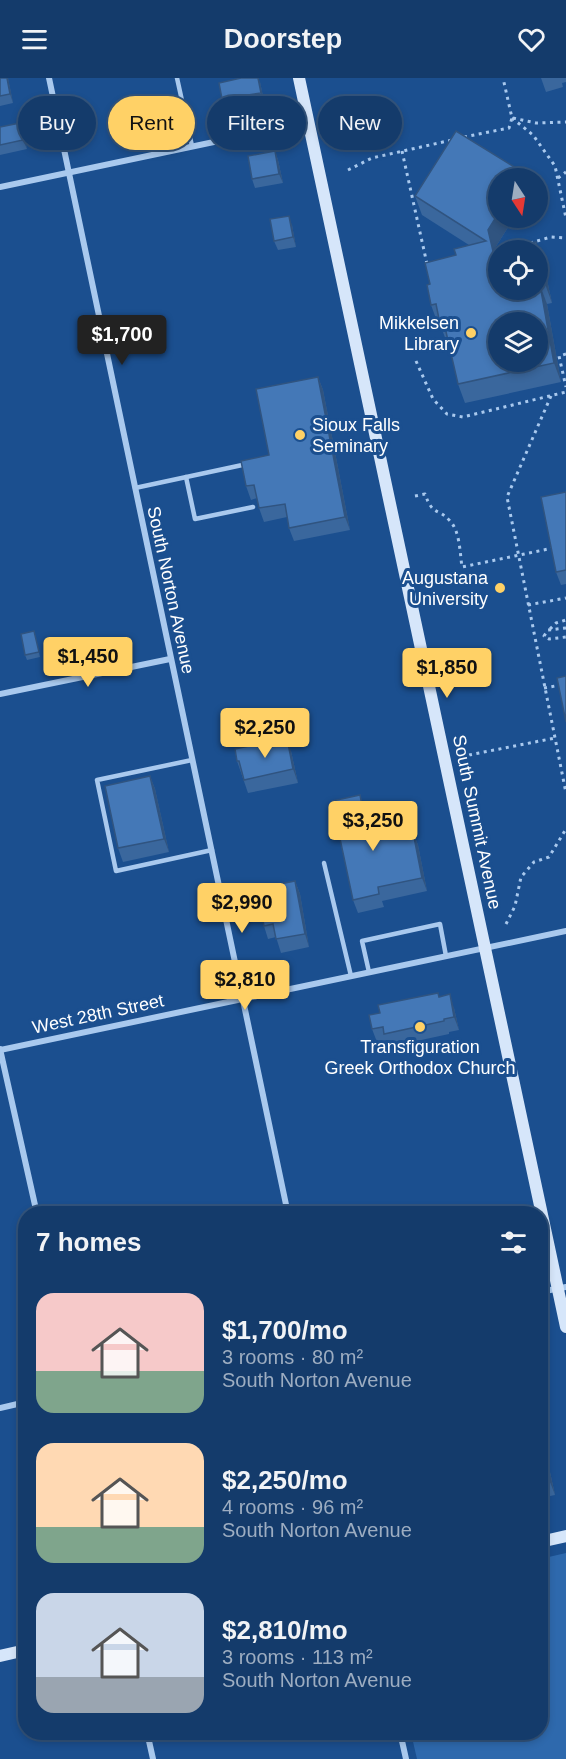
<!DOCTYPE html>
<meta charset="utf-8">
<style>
:root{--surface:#143b6b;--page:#214673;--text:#f1f3f6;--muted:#9dadc1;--line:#33557e;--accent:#ffd166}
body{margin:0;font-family:Arial,sans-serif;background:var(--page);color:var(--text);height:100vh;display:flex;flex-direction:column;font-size:22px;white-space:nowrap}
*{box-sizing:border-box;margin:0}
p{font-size:20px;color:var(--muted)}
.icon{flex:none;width:33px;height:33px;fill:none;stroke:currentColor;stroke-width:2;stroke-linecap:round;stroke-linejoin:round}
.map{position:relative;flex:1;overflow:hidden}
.drawer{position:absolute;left:18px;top:1128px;width:530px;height:534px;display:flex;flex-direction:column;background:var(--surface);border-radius:24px;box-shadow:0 3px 9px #0003,0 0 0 2px var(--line)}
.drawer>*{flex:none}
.top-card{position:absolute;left:18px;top:18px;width:531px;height:54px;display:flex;gap:12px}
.needle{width:39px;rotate:168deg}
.buttons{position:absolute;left:488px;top:90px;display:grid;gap:12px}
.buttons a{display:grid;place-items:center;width:60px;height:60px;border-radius:50%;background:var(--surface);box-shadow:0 3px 9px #0003,0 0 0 2px var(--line);font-size:30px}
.price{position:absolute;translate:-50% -51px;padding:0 14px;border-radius:6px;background:var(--accent);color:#111;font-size:20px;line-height:39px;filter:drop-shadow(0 2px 3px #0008)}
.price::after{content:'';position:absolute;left:50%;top:36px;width:18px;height:14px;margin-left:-9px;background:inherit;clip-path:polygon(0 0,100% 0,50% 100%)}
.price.on{background:#222;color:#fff}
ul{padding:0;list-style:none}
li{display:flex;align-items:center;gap:18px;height:150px;padding:0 18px}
li span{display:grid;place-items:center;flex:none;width:168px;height:120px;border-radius:18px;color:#555}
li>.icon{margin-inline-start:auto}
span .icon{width:72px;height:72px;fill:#fffc;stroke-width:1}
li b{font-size:26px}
h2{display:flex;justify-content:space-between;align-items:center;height:72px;padding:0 18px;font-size:26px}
.chip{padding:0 21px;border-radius:27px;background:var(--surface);box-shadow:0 3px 9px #0003,0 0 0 2px var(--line);font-size:21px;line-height:54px}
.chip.on{background:var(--accent);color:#111}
header{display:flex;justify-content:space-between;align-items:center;height:78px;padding:0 18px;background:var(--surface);font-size:27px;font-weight:700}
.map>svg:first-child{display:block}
.green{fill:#2e69ad}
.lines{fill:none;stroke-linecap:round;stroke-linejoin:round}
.path{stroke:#a9c9ee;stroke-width:3;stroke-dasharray:3 4.5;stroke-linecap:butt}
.lane{stroke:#a9c9ee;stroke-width:4.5}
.street{stroke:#a9c9ee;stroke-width:6}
.secondary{stroke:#d6e6fa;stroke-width:12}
.wall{fill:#3a679d}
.shaded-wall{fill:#305480}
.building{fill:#4478b7;stroke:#305480;stroke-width:1.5;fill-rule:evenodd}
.poi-dot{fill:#ffd166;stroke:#1b4f8f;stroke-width:2}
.labels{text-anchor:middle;stroke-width:6;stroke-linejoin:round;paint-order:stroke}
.poi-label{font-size:18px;fill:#fff;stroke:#1b4f8f;text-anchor:end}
.street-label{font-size:18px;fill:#fff;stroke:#1b4f8f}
</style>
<header><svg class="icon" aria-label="menu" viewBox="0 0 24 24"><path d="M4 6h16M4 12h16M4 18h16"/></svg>Doorstep<svg class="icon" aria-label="heart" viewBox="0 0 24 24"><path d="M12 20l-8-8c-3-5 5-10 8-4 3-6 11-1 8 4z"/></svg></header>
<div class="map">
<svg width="566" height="1681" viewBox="0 0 566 1681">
<rect width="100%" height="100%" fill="#1b4f8f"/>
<polygon class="green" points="566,1475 566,1681 417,1681 411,1655 540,1654 540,1481"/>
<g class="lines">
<g class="path">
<polyline points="512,40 533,57 555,88 566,140"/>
<polyline points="513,40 536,45 566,44"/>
<polyline points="464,59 509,50 512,40 503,0"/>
<polyline points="402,73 427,186"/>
<polyline points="348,92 372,80 452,62"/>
<polyline points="558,100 566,94"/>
<polyline points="530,165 551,159 566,160"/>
<polyline points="566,276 559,278 566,309"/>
<polyline points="416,283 433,321 447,336 463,339 566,314"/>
<polyline points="551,318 507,419 566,715"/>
<path d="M415,418L425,416C433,439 438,429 450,443C460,453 460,476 462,489L553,470"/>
<polyline points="528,527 566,520"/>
<polyline points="566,550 548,552 544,558 549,561 566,559"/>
<polyline points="550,551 556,545 566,542"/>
<polyline points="544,610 566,606"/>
<polyline points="469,677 555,660"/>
<polyline points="506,846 515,828 521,799 534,784 549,779 566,751"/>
</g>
<g class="lane">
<polyline points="177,0 192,68"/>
<polyline points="186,399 195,441 253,429"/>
<polyline points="135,410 247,386"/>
<polyline points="192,682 97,702 116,793 212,772"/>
<polyline points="324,785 351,898"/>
<polyline points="369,894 362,863 440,846 446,878"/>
</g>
<g class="street">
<polyline points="49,0 288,1136"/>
<polyline points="0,109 309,44"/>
<polyline points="0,616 170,581"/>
<polyline points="0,971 37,1136"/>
<polyline points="0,972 566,853"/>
<polyline points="540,1214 566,1209"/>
<polyline points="0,1330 26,1324"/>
<polyline points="147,1654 153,1681"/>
<polyline points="400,1654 406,1681"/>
</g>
<g class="secondary">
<polyline points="299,0 566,1249"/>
<polyline points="540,1464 566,1458"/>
<polyline points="0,1578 26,1572"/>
</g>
</g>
<g class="wall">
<polygon points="0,0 8,0 13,25 0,28"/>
<polygon points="541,0 566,0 566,4 562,5 563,9 546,14"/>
<polygon points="260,4 264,23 225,29 222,21"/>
<polygon points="0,49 23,54 27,71 0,77"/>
<polygon points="275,73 278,82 283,105 255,110 252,101"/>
<polygon points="415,118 498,140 514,140 495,170 495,173 536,164 543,183 552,225 547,226 561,304 465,325 458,306 449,264 447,265 440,246 438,246 431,227 430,206 456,177 469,167 422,137"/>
<polygon points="292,147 296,169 278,172 274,163"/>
<polygon points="318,299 323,312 350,452 294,463 289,450 287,439 264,444 259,430 257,420 251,422 246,408 269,377"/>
<polygon points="566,414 566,506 561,507 556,494"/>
<polygon points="34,553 40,579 27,582 25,577"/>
<polygon points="291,673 298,705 248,715 237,683"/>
<polygon points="150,698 155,711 169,774 123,784 118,770"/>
<polygon points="360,717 364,730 371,762 413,754 418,767 427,813 382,823 384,829 358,835 353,822"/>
<polygon points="295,803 300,816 309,869 281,875 276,859 268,861 264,848 268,826"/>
<polygon points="440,918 454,930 459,952 449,954 449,956 389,969 387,962 377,964 372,951 380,935"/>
<polygon points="545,1380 550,1394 555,1417 540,1420 540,1382"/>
</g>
<g class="shaded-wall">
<polygon points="7,0 8,0 13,25 10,16"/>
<polygon points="258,0 260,4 264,23 261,15"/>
<polygon points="20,45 23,54 27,71 23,62"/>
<polygon points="275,73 278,82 283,105 279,96"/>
<polygon points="524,95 526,100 520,100"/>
<polygon points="498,136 498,140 514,140 495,170 498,185 493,173 488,152"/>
<polygon points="289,138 292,147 296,169 293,159"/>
<polygon points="536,164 543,183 552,225 545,206"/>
<polygon points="540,207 547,226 561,304 554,285"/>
<polygon points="318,299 323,312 350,452 345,439"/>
<polygon points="287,660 291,673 298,705 293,691"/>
<polygon points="150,698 155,711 169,774 164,761"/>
<polygon points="360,717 364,730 374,776 369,763"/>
<polygon points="413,754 418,767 427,813 422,800"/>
<polygon points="295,803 300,816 309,869 305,856"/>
<polygon points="450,916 454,930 459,952 454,939"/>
<polygon points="545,1380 550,1394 555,1417 550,1404"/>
</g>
<g class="building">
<polygon points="0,0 7,0 10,16 0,18"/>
<polygon points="241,0 258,0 261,15 222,21 219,5"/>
<polygon points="20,45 23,62 0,67 0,49"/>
<path d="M456,53L524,95L520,100H498V136L488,152L493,173L536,164L545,206L540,207L554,285L458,306L444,245L440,246L436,226L431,227L427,207L430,206L425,185L456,177L454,171L486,163L415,118ZM498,172H537V212H498ZM498,244H537V284H498Z"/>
<polygon points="275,73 279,96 252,101 248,78"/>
<polygon points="289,138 293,159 274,163 270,141"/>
<polygon points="318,299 345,439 289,450 285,426 259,430 254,407 246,408 241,383 269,377 256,311"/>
<polygon points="566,414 566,492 556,494 541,419"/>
<polygon points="34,553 39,574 25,577 21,556"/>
<polygon points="566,598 566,644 557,600"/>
<polygon points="287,660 293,691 244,702 239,683 237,683 235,671"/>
<polygon points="150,698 164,761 118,770 105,708"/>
<polygon points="360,717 369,763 413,754 422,800 378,809 379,816 353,822 332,723"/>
<polygon points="295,803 305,856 276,861 273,846 264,848 260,827 268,826 265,809"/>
<polygon points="438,915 439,919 450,916 454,939 444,941 444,943 384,956 383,949 372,951 369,937 380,935 378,927"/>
<polygon points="545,1380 550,1404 540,1406 540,1382"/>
</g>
<g class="poi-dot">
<circle cx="471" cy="255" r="6"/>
<circle cx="300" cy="357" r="6"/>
<circle cx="500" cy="510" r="6"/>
<circle cx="420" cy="949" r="6"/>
</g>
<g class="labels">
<g class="poi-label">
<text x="459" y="251">Mikkelsen<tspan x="459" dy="21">Library</tspan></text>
<text x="312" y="353" text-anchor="start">Sioux Falls<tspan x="312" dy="21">Seminary</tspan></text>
<text x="488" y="506">Augustana<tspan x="488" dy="21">University</tspan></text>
<text x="420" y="975" text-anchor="middle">Transfiguration<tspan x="420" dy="21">Greek Orthodox Church</tspan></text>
</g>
<g class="street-label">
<text transform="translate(171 512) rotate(78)" y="6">South Norton Avenue</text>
<text transform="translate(477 744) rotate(78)" y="6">South Summit Avenue</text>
<text transform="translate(98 936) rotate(-12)" y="6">West 28th Street</text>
</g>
</g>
</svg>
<div class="buttons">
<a><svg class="needle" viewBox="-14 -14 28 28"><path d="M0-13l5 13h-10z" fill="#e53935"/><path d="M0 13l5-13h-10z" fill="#9dadc1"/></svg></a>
<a><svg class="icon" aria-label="locate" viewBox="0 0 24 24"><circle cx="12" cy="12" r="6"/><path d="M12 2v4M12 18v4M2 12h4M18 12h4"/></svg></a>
<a><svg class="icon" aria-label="layers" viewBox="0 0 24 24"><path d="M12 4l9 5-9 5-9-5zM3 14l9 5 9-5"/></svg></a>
</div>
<b class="price on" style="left:122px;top:288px">$1,700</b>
<b class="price" style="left:88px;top:610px">$1,450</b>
<b class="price" style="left:447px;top:621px">$1,850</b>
<b class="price" style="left:265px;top:681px">$2,250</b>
<b class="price" style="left:373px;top:774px">$3,250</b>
<b class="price" style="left:242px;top:856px">$2,990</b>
<b class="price" style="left:245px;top:933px">$2,810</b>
<div class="top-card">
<a class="chip">Buy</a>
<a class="chip on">Rent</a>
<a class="chip">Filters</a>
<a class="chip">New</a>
</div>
<section class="drawer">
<h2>7 homes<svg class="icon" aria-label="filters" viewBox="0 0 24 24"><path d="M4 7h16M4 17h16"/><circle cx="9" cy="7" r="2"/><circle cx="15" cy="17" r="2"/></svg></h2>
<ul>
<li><span style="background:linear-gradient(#f6c9c9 65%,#7fa58c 0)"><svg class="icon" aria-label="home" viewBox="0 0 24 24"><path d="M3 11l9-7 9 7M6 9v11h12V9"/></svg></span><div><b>$1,700/mo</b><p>3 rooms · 80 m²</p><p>South Norton Avenue</p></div></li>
<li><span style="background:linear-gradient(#ffd9b3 70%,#7fa58c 0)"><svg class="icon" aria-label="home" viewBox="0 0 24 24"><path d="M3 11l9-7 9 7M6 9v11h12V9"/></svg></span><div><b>$2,250/mo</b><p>4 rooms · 96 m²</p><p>South Norton Avenue</p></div></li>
<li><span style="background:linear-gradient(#c9d6e8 70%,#9aa5b1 0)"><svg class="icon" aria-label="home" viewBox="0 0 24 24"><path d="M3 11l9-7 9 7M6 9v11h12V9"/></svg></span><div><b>$2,810/mo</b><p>3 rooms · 113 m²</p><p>South Norton Avenue</p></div></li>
</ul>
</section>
</div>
